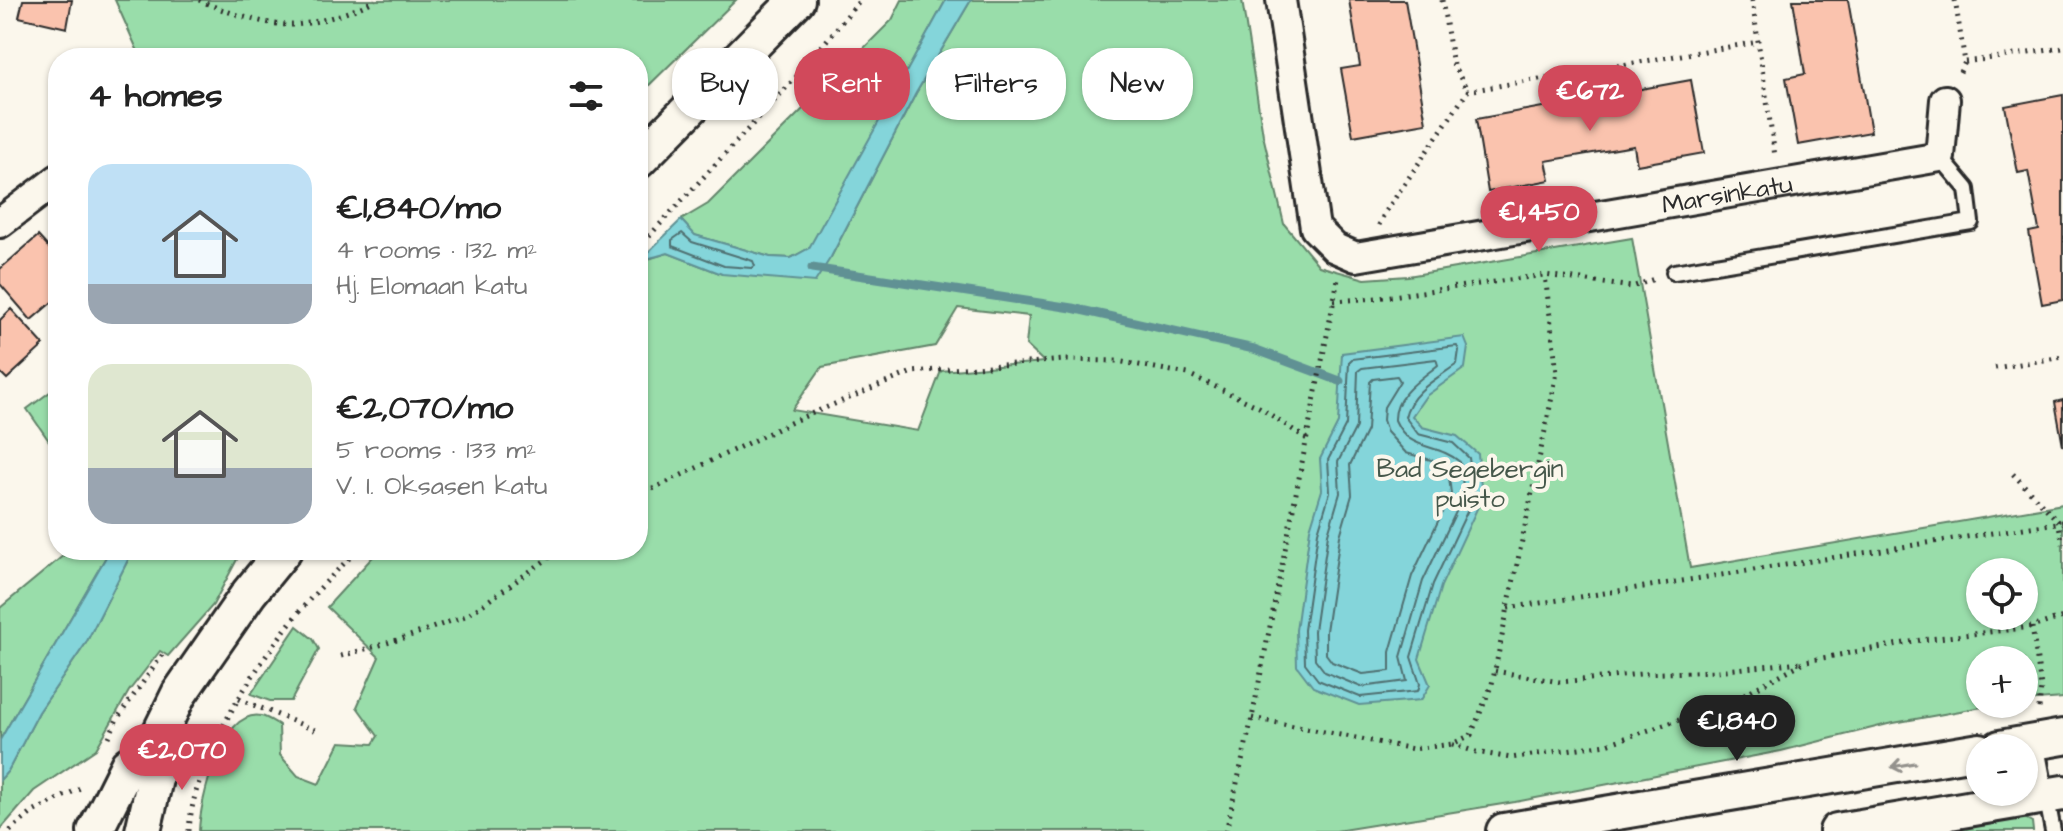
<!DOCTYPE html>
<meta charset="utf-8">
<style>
:root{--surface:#fff;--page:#f2f2f2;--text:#222;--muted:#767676;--accent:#d1495b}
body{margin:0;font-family:"Architects Daughter",sans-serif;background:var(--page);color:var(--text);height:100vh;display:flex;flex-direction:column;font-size:30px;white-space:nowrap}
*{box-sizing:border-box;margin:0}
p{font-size:26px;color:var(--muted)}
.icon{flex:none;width:44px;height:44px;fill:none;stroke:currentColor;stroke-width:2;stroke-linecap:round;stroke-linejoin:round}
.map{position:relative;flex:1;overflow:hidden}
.panel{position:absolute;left:48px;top:48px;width:600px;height:512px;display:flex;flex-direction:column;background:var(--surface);border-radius:32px;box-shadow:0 2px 6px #0004}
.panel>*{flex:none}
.banner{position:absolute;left:672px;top:48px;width:760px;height:72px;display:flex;gap:16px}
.controls{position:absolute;left:1966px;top:558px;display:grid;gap:16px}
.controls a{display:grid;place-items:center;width:72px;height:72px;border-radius:50%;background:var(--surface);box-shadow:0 2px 6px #0004;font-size:40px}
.price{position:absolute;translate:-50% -68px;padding:0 18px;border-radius:28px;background:var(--accent);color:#fff;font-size:26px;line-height:52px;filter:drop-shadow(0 2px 4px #0008)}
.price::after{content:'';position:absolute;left:50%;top:48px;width:24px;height:18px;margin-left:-12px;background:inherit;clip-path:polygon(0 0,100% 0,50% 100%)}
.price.current{background:#222;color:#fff}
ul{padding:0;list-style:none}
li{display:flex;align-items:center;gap:24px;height:200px;padding:0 40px}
li span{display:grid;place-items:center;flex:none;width:224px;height:160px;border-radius:24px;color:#555}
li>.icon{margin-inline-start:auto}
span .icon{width:96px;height:96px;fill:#fffc;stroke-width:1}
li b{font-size:34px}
h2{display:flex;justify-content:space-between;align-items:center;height:96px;padding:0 40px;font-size:34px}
.pill{padding:0 28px;border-radius:32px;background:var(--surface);box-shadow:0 2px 6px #0004;font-size:28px;line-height:72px}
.pill.current{background:var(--accent);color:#fff}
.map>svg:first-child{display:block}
.green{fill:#9da;stroke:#62846a;stroke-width:2;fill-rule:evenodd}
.water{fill:#84d5da;stroke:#609194;stroke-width:2}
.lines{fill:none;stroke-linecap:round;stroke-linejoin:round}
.shore{stroke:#4f6f71;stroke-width:2}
.stream{stroke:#609194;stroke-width:9}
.building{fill:#fac3ae;stroke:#2b2b2b;stroke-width:2}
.service-casing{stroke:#2b2b2b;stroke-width:20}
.minor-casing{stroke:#2b2b2b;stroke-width:34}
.tertiary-casing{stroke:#2b2b2b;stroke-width:40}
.path{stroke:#2b2b2b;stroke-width:5;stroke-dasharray:2 6;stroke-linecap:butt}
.service{stroke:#fbf7ec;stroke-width:14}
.minor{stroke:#fbf7ec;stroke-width:28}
.tertiary{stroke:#fbf7ec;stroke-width:34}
.oneway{stroke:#93918c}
.labels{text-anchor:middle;stroke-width:8;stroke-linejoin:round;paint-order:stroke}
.street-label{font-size:26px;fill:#2b2b2b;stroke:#fbf7ec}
.park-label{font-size:26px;fill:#46584b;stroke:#fbf7ec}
</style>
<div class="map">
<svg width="2063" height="831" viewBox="0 0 2063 831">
<rect width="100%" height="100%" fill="#fbf7ec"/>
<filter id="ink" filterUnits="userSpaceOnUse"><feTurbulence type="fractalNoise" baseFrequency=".0125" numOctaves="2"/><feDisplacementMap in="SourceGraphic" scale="16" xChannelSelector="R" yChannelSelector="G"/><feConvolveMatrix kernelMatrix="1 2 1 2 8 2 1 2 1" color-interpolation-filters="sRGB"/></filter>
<g filter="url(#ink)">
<g class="green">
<polygon points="115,0 736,0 638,96 638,58 138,58 140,56"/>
<polygon points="902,0 946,0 810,248 791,258 770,257 694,235 681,220 708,204 892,20"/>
<path d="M971,0H1242L1263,135L1284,224L1319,266L1365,279L1408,276L1632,238L1690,568L2063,504V698L2024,701V660H1980V704H1999L1888,724L1781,751L1515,802L1336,831H199C200,802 221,709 261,716C267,717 274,722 279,725L280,755L298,776L319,784L340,742L373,744L378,736L357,707L379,657L327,607L379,550H638V262L668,253L722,274L831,257L916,93ZM958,308L1029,316L1026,345L1044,362L941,371L918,431L792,410L822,367L935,346ZM1980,572H2024V616H1980Z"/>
<polygon points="58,386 58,454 27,409"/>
<polygon points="70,550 110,550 0,740 0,608"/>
<polygon points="133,550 242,550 213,605 168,656 160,651 129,691 96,749 34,791 0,830 0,780 8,771 39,712 86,643"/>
<polygon points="297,626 313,639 319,649 291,701 270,701 251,694"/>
<polygon points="2023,817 2032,822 2033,831 1939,831"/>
</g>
<g class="water">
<polygon points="946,0 971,0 916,93 831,257 815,282 722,274 668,253 639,261 681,220 695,235 770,257 791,258 809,248"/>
<polygon points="1464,337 1468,347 1465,368 1426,396 1412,416 1422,427 1457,436 1478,454 1482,498 1441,586 1419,659 1430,685 1421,700 1359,705 1313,687 1297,666 1296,630 1310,529 1322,490 1320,459 1338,423 1342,353"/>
<polygon points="110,550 133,550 86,643 39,712 8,771 0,780 0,740"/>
</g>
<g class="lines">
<g class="shore">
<polygon points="682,233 692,242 753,261 755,266 752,268 724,266 672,246 672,240"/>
<path d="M1457,346L1459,350L1457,364C1438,378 1410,392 1405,417L1418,434L1453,443L1469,458L1474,497L1433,584L1411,657L1420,684L1418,691L1360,697L1318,680L1305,663L1304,630L1318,532L1330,492L1328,460L1346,425L1349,362L1352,359Z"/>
<path d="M1436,359L1438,365C1421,379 1394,395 1395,420C1409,452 1436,442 1460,462L1464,495L1423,581L1401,657L1407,681L1361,687L1325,672L1315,659L1314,631L1328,534L1340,493L1338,462L1356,427L1358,371L1362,368Z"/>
<polygon points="1397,376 1400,381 1384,407 1383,420 1387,432 1406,453 1442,463 1448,468 1451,494 1412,576 1390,652 1390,671 1363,674 1332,662 1326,654 1326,631 1340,536 1352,495 1350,465 1367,430 1370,382 1373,379"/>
</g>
<polyline class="stream" points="812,268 1072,308 1254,349 1340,381"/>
</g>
<g class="building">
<polygon points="23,0 72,0 67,28 19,17"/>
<polygon points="1349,0 1405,0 1426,123 1353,136 1341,69 1360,66"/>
<polygon points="1793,0 1848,0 1871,132 1798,145 1786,78 1805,74"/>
<polygon points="1691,80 1704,153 1637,165 1634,146 1546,161 1550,180 1488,192 1476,119"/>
<polygon points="2063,95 2063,300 2042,304 2029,232 2039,230 2028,171 2018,173 2005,106"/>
<polygon points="38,236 58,258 58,297 31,320 0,284 0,269"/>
<polygon points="11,309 44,345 7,379 0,372 0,320"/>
<polygon points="2063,400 2063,446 2055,402"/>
</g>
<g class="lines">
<defs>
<g id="service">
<polyline points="1674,272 1971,222 1967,189 1940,157"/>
<polyline points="2036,742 2053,831"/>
</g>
<g id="minor">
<path id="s1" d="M1281,0L1315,228L1335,248L1356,257L1940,157L1945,100"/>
<polyline points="0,223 58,179"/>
</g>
<g id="tertiary">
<polyline points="638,161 797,0"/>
<polyline points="2000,748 2063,737"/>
<polyline points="95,831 128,765 152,749 179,694 249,593 284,550"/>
<polyline points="143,831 155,779 152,749"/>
<polyline points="1504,831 1980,751"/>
<polyline points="1837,831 2063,793"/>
</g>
</defs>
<use href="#service" class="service-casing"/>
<use href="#minor" class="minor-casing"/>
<use href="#tertiary" class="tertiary-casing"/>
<g class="path">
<path d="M199,0C223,11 263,25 290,25C313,25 356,11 375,0"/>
<polyline points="1442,0 1453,65 1468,91"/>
<polyline points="1752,0 1775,156"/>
<polyline points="1955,0 1965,62 1958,76"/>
<polyline points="1965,62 2063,48"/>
<polyline points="1379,225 1384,214 1468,91 1758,42"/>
<polyline points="638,248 798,75 860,0"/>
<polyline points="1334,301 1377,298 1545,275 1632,287 1657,278"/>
<polyline points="1995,368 2063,357"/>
<polyline points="2013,474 2058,521 2063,544"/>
<polyline points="638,496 796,420 912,372 1065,360 1117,361 1188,374 1259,407 1307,439"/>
<polyline points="1508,608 2063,522"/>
<polyline points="2032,627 2041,687 2039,709"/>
<polyline points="341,656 401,639 468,615 560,550"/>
<polyline points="1495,671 1560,682 1641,674 1717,671 1801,662"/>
<polyline points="239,699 317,731"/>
<polyline points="1252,718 1413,749 1452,744 1471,735 1492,684 1557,373 1545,275"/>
<polyline points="109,737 117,719 163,654"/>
<polyline points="1452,744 1476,752 1511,758 1607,744 1724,705 1806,661 1921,640 2032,627 2063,617"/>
<polyline points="10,831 33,812 80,788"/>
<path d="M189,831C193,761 252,672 294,618C313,594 336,572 357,550"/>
<polyline points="1226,831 1252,718 1338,279"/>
</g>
<use href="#service" class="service"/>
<use href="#minor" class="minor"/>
<use href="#tertiary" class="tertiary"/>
</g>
<defs><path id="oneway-shaft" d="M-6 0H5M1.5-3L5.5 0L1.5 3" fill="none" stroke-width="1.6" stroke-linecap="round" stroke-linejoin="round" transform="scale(2)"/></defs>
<use class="oneway" href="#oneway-shaft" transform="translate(1903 765) rotate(170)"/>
</g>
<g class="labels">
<g class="street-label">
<text dy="9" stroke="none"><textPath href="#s1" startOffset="658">Marsinkatu</textPath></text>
</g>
<g class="park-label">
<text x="1470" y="477">Bad Segebergin<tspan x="1470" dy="30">puisto</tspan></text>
</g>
</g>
</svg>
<div class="controls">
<a><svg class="icon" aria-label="locate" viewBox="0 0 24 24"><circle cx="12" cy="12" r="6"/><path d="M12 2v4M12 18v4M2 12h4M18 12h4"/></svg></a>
<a>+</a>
<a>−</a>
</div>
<b class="price" style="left:1590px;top:133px">€672</b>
<b class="price" style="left:1539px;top:254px">€1,450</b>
<b class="price current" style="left:1737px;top:763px">€1,840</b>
<b class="price" style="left:182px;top:792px">€2,070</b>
<div class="banner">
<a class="pill">Buy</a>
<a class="pill current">Rent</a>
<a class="pill">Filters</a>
<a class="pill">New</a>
</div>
<section class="panel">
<h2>4 homes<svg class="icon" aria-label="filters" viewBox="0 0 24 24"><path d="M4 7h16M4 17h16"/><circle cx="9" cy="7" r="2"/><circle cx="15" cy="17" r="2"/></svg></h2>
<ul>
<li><span style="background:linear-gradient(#bfe0f5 75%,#9aa5b1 0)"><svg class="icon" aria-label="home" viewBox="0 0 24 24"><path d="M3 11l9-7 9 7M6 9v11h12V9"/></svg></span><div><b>€1,840/mo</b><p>4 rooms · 132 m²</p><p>Hj. Elomaan katu</p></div></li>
<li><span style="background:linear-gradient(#dfe7d0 65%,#9aa5b1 0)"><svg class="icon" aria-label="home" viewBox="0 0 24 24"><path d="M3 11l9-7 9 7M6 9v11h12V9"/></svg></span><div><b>€2,070/mo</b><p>5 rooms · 133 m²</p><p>V. I. Oksasen katu</p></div></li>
</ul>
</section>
</div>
